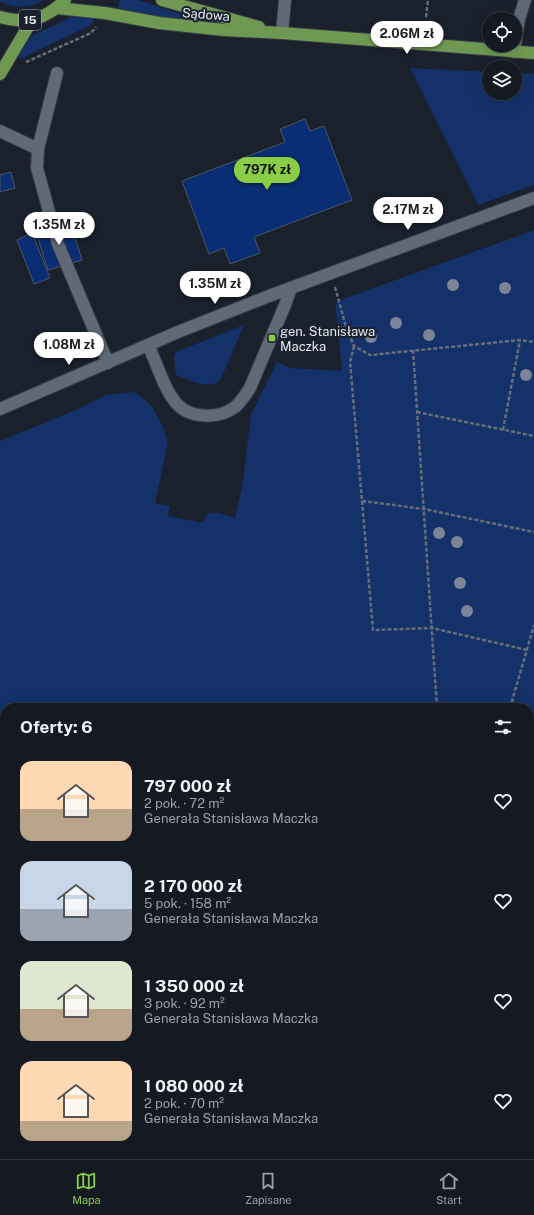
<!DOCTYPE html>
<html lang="pl">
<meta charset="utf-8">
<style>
:root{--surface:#141922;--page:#1d222a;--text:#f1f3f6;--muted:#9da0a5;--line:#333840;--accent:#8ace47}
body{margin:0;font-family:"Public Sans",sans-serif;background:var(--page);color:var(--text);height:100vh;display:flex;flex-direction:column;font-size:15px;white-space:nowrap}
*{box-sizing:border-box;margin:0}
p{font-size:13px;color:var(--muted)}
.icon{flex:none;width:22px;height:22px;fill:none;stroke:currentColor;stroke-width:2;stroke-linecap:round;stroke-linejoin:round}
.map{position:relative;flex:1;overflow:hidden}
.details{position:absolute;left:0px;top:703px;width:534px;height:456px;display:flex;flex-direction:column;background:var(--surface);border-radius:16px 16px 0 0;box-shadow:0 4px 16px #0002,0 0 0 1px var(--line)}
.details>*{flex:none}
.controls{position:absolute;left:482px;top:12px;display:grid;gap:8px}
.controls a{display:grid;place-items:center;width:40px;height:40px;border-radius:50%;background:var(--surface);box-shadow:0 4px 16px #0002,0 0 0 1px var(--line);font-size:20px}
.price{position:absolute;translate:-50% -34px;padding:0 9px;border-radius:14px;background:#fff;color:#222;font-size:13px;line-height:26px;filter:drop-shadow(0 1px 2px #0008)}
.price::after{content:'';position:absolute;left:50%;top:24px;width:12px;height:9px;margin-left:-6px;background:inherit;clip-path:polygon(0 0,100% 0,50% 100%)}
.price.current{background:var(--accent);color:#111}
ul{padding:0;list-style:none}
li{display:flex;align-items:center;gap:12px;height:100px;padding:0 20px}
li span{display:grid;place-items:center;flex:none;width:112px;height:80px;border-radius:12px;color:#555}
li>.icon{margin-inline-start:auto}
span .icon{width:48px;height:48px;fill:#fffc;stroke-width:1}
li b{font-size:17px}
h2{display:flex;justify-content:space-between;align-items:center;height:48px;padding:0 20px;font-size:17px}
.dock{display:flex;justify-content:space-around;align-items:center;height:56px;border-top:1px solid var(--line);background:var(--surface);font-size:11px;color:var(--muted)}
.dock a{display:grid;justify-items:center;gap:2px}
.dock .current{color:var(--accent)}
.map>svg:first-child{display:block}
.green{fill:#143169;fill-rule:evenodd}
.building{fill:#0a2e73;stroke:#4e5664}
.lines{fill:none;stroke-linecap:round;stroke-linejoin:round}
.minor-casing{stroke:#363b45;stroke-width:14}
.major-casing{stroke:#363b45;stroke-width:14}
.path{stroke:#686e78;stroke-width:2.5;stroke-dasharray:4 2;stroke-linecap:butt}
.minor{stroke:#606977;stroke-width:12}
.major{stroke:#6f9952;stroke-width:12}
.tree{fill:#7b8596}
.poi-dot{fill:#8ace47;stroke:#1a212d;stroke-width:1.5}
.labels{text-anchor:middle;stroke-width:4;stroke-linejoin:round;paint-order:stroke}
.shield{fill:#1a212d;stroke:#a7adb6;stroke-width:1}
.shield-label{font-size:12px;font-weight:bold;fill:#e4e9f1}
.street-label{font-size:13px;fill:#e4e9f1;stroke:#1a212d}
.poi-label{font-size:13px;fill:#e4e9f1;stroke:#1a212d;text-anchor:start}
</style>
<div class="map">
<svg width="534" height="1159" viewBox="0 0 534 1159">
<rect width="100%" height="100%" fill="#1a212d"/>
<g class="green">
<path d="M0,0H45C29,8 16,9 0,2Z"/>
<polygon points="120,0 138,0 177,13 231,24 231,26 175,19 118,8"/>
<polygon points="72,17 94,18 93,22 89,26 22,58 17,57 25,43 33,35"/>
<polygon points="410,68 489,72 489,93 515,93 515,73 534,74 534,185 478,205"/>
<path d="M534,230V1159H0V441L76,410L106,395L135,392L151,405L163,427L168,443L155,503L170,506L168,516L203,523C204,521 205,516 208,514C214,510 228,516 235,518L243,482L251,414L277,362L291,368L342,371L335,302ZM5,708H529V1154H5Z"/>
<path d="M244,325L220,381C206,390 190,380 176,375L174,357L176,352Z"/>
</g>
<g class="building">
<polygon points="305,119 310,131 324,126 352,200 254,237 260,253 230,264 224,248 209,254 182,181 285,142 280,129"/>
<polygon points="11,172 15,188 0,192 0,175"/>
<polygon points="70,221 82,260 48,270 36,232"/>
<polygon points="32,233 50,278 34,284 17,240"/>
</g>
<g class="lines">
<defs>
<g id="minor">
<polyline points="282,33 285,0"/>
<polyline points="514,52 519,19 525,0"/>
<polyline points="0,131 38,149 37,168 58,244 108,363"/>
<polyline points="38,149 57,73"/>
<path d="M148,345C157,363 164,390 177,404C191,419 219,419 235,407C241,402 245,395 250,388L285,305L291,288"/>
<polyline points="0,409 178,332 269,296 534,198"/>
</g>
<g id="major">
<polyline points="162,0 259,27"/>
<polyline points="57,8 105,13 159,23 224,30 282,33 534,53"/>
<path d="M0,17C27,24 45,20 65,0"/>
<polyline points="0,74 32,20"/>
</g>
</defs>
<use href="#minor" class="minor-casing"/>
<use href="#major" class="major-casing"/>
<g class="path">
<polyline points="426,17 428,0"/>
<polyline points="26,62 91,33 96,27"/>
<polyline points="335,287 346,327 354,346 370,355 520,340 534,342"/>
<polyline points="354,346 350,362 362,501 424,509 534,532"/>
<polyline points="413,350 437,708"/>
<polyline points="417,412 534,436"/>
<polyline points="503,430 520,340"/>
<polyline points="362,501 373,630 432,628 527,650"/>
<polyline points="510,708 534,625"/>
</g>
<use href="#minor" class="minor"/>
<use href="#major" class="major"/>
</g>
<g class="tree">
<circle cx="453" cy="285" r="6"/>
<circle cx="505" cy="288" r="6"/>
<circle cx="396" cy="323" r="6"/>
<circle cx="429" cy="335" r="6"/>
<circle cx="371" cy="337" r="6"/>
<circle cx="526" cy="375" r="6"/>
<circle cx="439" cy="533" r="6"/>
<circle cx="457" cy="542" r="6"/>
<circle cx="460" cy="583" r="6"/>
<circle cx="467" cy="611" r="6"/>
</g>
<rect class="poi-dot" x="268" y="334" width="8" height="8" rx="2"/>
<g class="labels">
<rect class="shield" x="19" y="10" width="22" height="20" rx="3"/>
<g class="shield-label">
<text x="30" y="24">15</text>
</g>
<g class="street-label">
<text transform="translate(206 14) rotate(5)" y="5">Sądowa</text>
</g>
<g class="poi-label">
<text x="280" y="336">gen. Stanisława<tspan x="280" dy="15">Maczka</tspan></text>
</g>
</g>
</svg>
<div class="controls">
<a><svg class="icon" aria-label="locate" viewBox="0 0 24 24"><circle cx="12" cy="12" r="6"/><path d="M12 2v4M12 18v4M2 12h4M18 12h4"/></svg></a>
<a><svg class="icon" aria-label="layers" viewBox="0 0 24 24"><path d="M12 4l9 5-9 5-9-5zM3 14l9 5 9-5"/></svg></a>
</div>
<b class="price" style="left:407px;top:55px">2.06M zł</b>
<b class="price current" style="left:267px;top:191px">797K zł</b>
<b class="price" style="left:408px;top:231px">2.17M zł</b>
<b class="price" style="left:59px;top:246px">1.35M zł</b>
<b class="price" style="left:215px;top:305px">1.35M zł</b>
<b class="price" style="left:69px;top:366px">1.08M zł</b>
<section class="details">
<h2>Oferty: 6<svg class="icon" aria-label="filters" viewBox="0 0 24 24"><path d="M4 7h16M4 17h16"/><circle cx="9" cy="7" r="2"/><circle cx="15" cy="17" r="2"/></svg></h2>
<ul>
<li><span style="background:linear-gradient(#ffd9b3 60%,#b9a48a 0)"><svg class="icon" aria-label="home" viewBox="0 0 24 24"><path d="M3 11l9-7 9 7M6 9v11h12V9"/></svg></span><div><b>797 000 zł</b><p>2 pok. · 72 m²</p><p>Generała Stanisława Maczka</p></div><svg class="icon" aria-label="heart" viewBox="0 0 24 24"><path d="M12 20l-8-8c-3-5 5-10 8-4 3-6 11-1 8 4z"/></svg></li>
<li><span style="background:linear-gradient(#c9d6e8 60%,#9aa5b1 0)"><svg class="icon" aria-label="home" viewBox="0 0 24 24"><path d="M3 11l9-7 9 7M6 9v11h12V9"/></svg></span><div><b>2 170 000 zł</b><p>5 pok. · 158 m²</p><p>Generała Stanisława Maczka</p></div><svg class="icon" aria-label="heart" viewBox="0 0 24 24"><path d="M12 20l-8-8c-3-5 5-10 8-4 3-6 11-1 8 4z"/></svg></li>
<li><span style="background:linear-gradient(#dfe7d0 60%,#b9a48a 0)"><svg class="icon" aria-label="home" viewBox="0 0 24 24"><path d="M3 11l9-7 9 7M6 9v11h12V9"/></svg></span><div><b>1 350 000 zł</b><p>3 pok. · 92 m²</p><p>Generała Stanisława Maczka</p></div><svg class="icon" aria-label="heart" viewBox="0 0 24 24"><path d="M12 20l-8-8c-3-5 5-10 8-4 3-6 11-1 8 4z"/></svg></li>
<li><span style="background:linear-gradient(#ffd9b3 75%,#b9a48a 0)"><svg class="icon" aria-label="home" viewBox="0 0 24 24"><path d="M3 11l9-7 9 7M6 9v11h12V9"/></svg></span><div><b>1 080 000 zł</b><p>2 pok. · 70 m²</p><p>Generała Stanisława Maczka</p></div><svg class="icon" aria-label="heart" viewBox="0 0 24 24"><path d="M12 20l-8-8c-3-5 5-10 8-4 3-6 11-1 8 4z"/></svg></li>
</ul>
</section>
</div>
<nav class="dock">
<a class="current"><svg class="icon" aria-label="map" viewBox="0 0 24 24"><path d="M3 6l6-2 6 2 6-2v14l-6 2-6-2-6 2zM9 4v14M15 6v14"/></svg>Mapa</a>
<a><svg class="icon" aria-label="saved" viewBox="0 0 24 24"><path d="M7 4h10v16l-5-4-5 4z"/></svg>Zapisane</a>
<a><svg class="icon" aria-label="home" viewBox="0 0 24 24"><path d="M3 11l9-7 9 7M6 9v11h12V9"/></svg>Start</a>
</nav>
